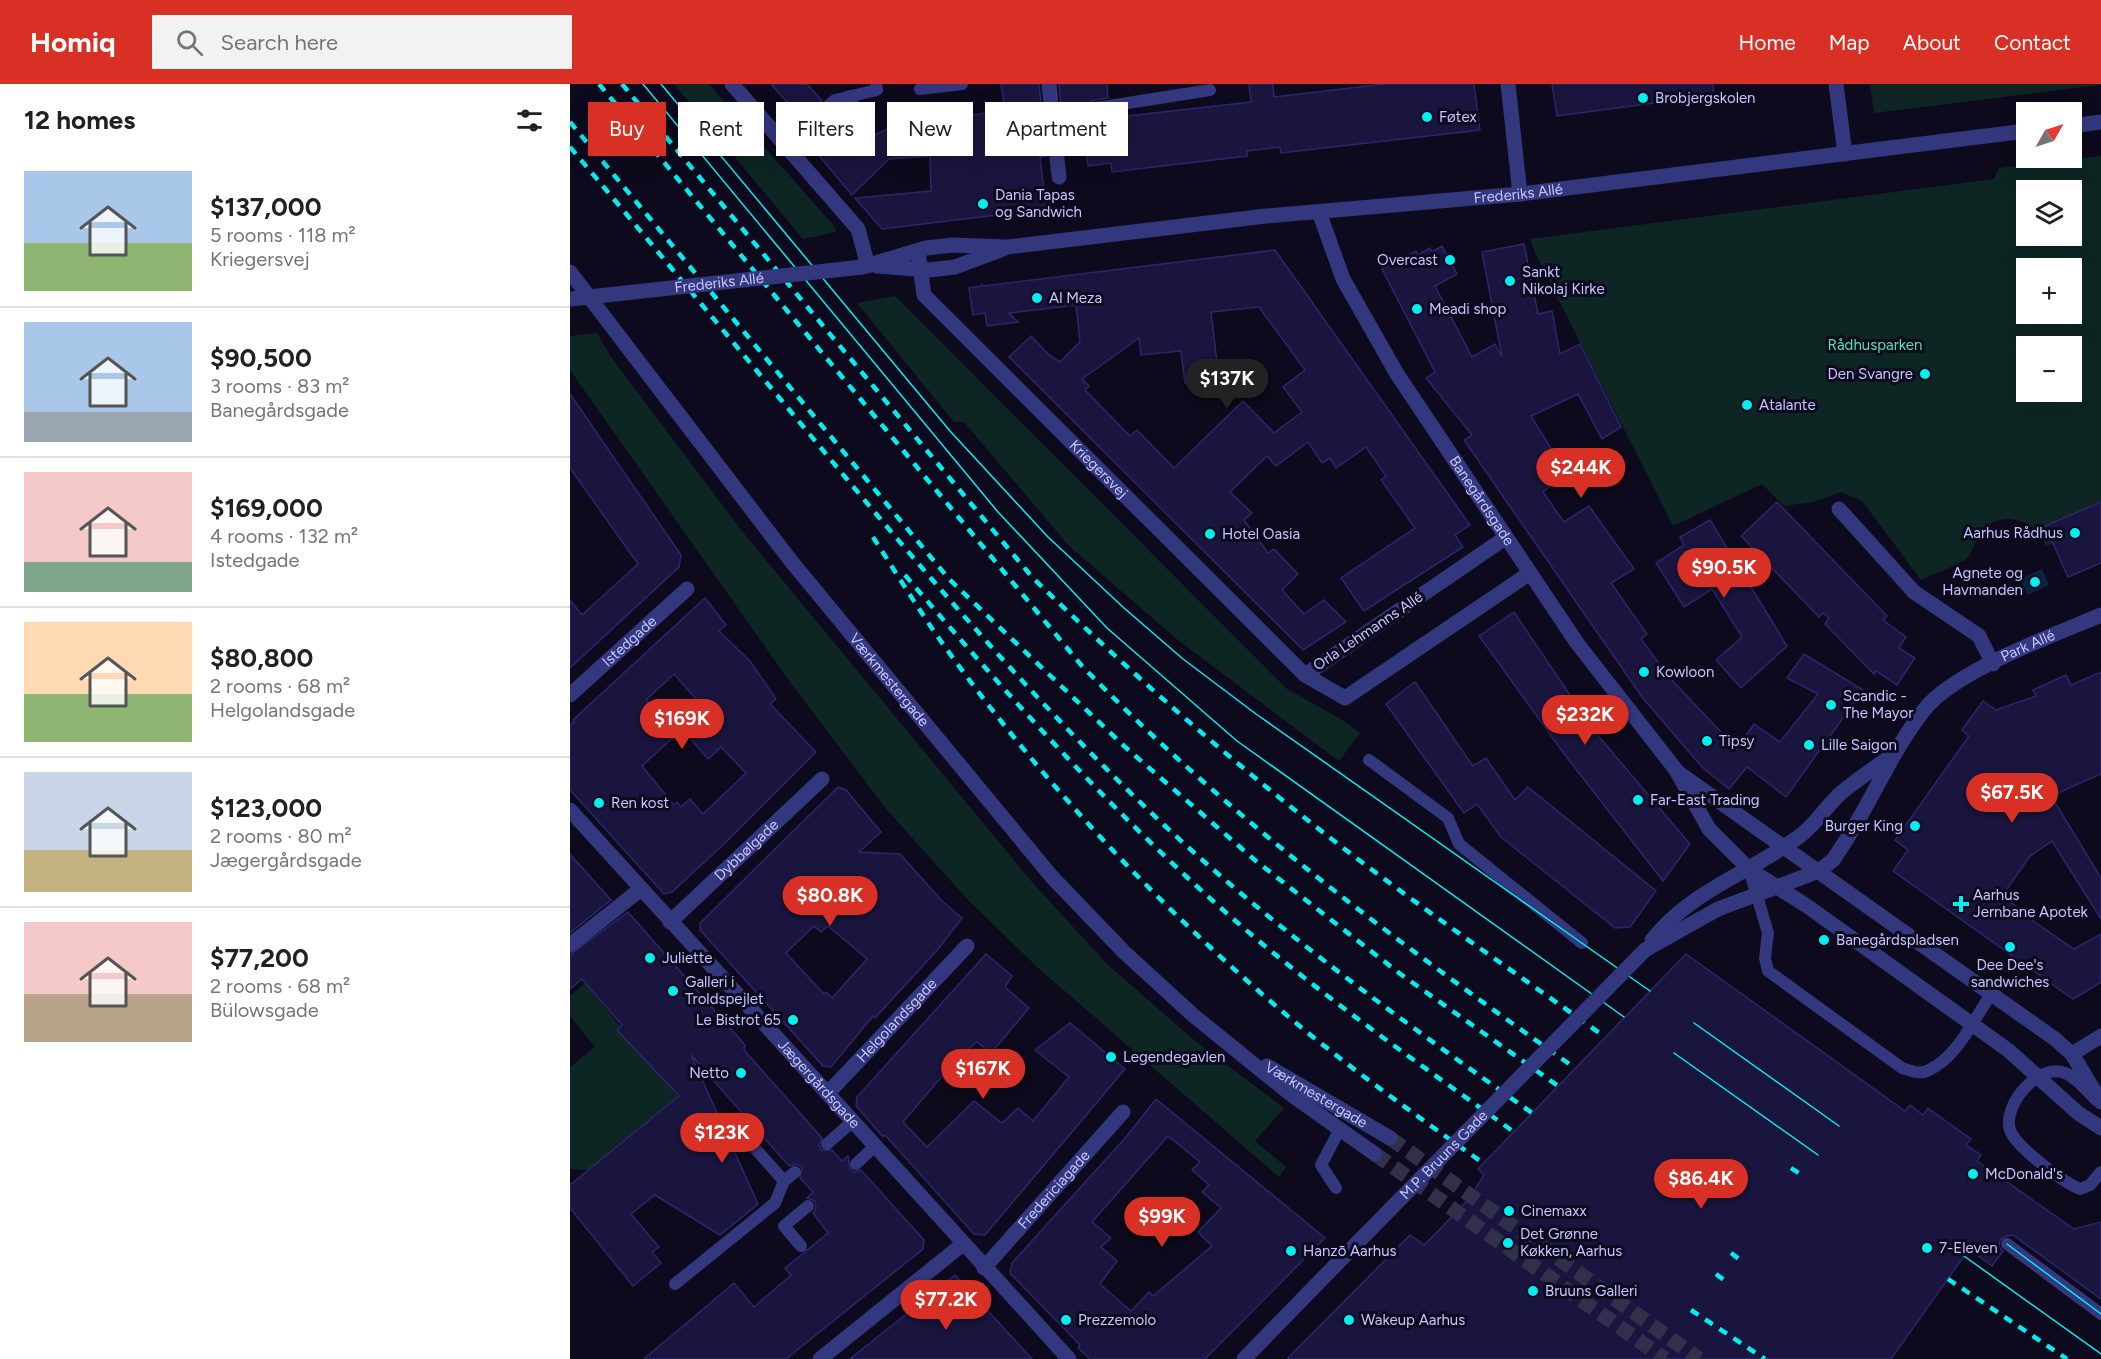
<!DOCTYPE html>
<meta charset="utf-8">
<style>
:root{--surface:#fff;--page:#f2f2f2;--text:#202124;--muted:#757577;--line:#e0e0e0;--accent:#d93025}
body{margin:0;font-family:Figtree,sans-serif;background:var(--page);color:var(--text);height:100vh;display:flex;flex-direction:column;font-size:22px;white-space:nowrap}
*{box-sizing:border-box;margin:0}
p{font-size:20px;color:var(--muted)}
.icon{flex:none;width:33px;height:33px;fill:none;stroke:currentColor;stroke-width:2;stroke-linecap:round;stroke-linejoin:round}
.map{position:relative;flex:1;overflow:hidden}
.drawer{display:flex;flex-direction:column;background:var(--surface);width:570px}
.drawer>*{flex:none}
.banner{position:absolute;left:18px;top:18px;width:570px;height:54px;display:flex;gap:12px}
.needle{width:39px;rotate:51deg}
.fabs{position:absolute;left:1446px;top:18px;display:grid;gap:12px}
.fabs a{display:grid;place-items:center;width:66px;height:66px;border-radius:0px;background:var(--surface);box-shadow:0 6px 24px #0002;font-size:30px}
.price{position:absolute;translate:-50% -51px;padding:0 14px;border-radius:21px;background:var(--accent);color:#fff;font-size:20px;line-height:39px;filter:drop-shadow(0 2px 3px #0008)}
.price::after{content:'';position:absolute;left:50%;top:36px;width:18px;height:14px;margin-left:-9px;background:inherit;clip-path:polygon(0 0,100% 0,50% 100%)}
.price.on{background:#222;color:#fff}
ul{padding:0;list-style:none}
li{display:flex;align-items:center;gap:18px;height:150px;padding:0 24px}
li+li{border-top:2px solid var(--line)}
li span{display:grid;place-items:center;flex:none;width:168px;height:120px;border-radius:0px;color:#555}
li>.icon{margin-inline-start:auto}
span .icon{width:72px;height:72px;fill:#fffc;stroke-width:1}
li b{font-size:26px}
h2{display:flex;justify-content:space-between;align-items:center;height:72px;padding:0 24px;font-size:26px}
.pill{padding:0 21px;border-radius:0px;background:var(--surface);box-shadow:0 6px 24px #0002;font-size:21px;line-height:54px}
.pill.on{background:var(--accent);color:#fff}
header{display:flex;align-items:center;gap:36px;box-sizing:border-box;height:84px;padding:0 30px;background:var(--accent);color:#fff}
header strong{font-size:28px}
nav{display:flex;gap:33px;margin-inline-start:auto;font-size:21px}
.search{width:420px;height:54px;background:var(--page);display:flex;align-items:center;gap:15px;box-sizing:border-box;padding:0 21px;border-radius:0px;color:var(--muted);font-size:22px}
main{display:flex;flex:1;min-height:0}
.map>svg:first-child{display:block}
.green{fill:#0d2623;fill-rule:evenodd}
.water{fill:#092441}
.building{fill:#1a153e;stroke:#2d266b;stroke-width:1.5;fill-rule:evenodd}
.lines{fill:none;stroke-linecap:round;stroke-linejoin:round}
.minor-tunnel{stroke:#312f49;stroke-width:15;stroke-dasharray:15 8;stroke-linecap:butt}
.service{stroke:#33377e;stroke-width:12}
.pedestrian{stroke:#33377e;stroke-width:15}
.minor{stroke:#33377e;stroke-width:15}
.tertiary{stroke:#33377e;stroke-width:15}
.tram{stroke:#00eff0;stroke-width:1.5}
.rail{stroke:#00eff0;stroke-width:4.5;stroke-dasharray:9 8;stroke-linecap:butt}
.tertiary-bridge{stroke:#33377e;stroke-width:15}
.poi-dot{fill:#00eff0;stroke:#0c0a1c;stroke-width:2}
.labels{text-anchor:middle;stroke-width:6;stroke-linejoin:round;paint-order:stroke}
.poi-label{font-size:15px;fill:#c7c5ff;stroke:#0c0a1c;text-anchor:start}
.street-label{font-size:15px;fill:#c7c5ff;stroke:#0c0a1c}
.park-label{font-size:15px;fill:#4de3af;stroke:#0c0a1c}
</style>
<header>
<strong>Homiq</strong>
<div class="search"><svg class="icon" aria-label="search" viewBox="0 0 24 24"><circle cx="10" cy="10" r="6"/><path d="M15 15l6 6"/></svg>Search here</div>
<nav><a>Home</a><a>Map</a><a>About</a><a>Contact</a></nav>
</header>
<main>
<section class="drawer">
<h2>12 homes<svg class="icon" aria-label="filters" viewBox="0 0 24 24"><path d="M4 7h16M4 17h16"/><circle cx="9" cy="7" r="2"/><circle cx="15" cy="17" r="2"/></svg></h2>
<ul>
<li><span style="background:linear-gradient(#a9c7e8 60%,#8fb573 0)"><svg class="icon" aria-label="home" viewBox="0 0 24 24"><path d="M3 11l9-7 9 7M6 9v11h12V9"/></svg></span><div><b>$137,000</b><p>5 rooms · 118 m²</p><p>Kriegersvej</p></div></li>
<li><span style="background:linear-gradient(#a9c7e8 75%,#9aa5b1 0)"><svg class="icon" aria-label="home" viewBox="0 0 24 24"><path d="M3 11l9-7 9 7M6 9v11h12V9"/></svg></span><div><b>$90,500</b><p>3 rooms · 83 m²</p><p>Banegårdsgade</p></div></li>
<li><span style="background:linear-gradient(#f6c9c9 75%,#7fa58c 0)"><svg class="icon" aria-label="home" viewBox="0 0 24 24"><path d="M3 11l9-7 9 7M6 9v11h12V9"/></svg></span><div><b>$169,000</b><p>4 rooms · 132 m²</p><p>Istedgade</p></div></li>
<li><span style="background:linear-gradient(#ffd9b3 60%,#8fb573 0)"><svg class="icon" aria-label="home" viewBox="0 0 24 24"><path d="M3 11l9-7 9 7M6 9v11h12V9"/></svg></span><div><b>$80,800</b><p>2 rooms · 68 m²</p><p>Helgolandsgade</p></div></li>
<li><span style="background:linear-gradient(#c9d6e8 65%,#c2b280 0)"><svg class="icon" aria-label="home" viewBox="0 0 24 24"><path d="M3 11l9-7 9 7M6 9v11h12V9"/></svg></span><div><b>$123,000</b><p>2 rooms · 80 m²</p><p>Jægergårdsgade</p></div></li>
<li><span style="background:linear-gradient(#f6c9c9 60%,#b9a48a 0)"><svg class="icon" aria-label="home" viewBox="0 0 24 24"><path d="M3 11l9-7 9 7M6 9v11h12V9"/></svg></span><div><b>$77,200</b><p>2 rooms · 68 m²</p><p>Bülowsgade</p></div></li>
</ul>
</section>
<div class="map">
<svg width="1531" height="1275" viewBox="0 0 1531 1275">
<rect width="100%" height="100%" fill="#0c0a1c"/>
<g class="green">
<polygon points="104,0 139,0 265,143 266,148 233,155"/>
<polygon points="1300,0 1531,0 1531,1 1304,29"/>
<path d="M1531,72V418L1476,443L1483,460L1476,462C1466,438 1435,424 1413,446C1405,454 1404,466 1397,474C1389,481 1361,491 1351,496L1292,417L1271,408L1243,418L1214,422L1192,400L1103,442L966,171L960,155L1424,95L1429,84ZM1456,106H1502V152H1456ZM1456,184H1502V230H1456ZM1456,262H1502V308H1456Z"/>
<polygon points="325,212 717,605 771,635 790,649 769,677 608,556 499,462 394,338 384,338 287,219"/>
<polygon points="27,249 41,273 172,447 462,798 538,881 623,955 714,1024 685,1057 716,1083 709,1093 467,883 399,817 317,726 220,598 0,286 0,252"/>
<polygon points="15,899 108,1013 19,1086 0,1085 0,983 25,963 0,932 0,912"/>
</g>
<polygon class="water" points="1472,485 1479,501 1457,511 1450,495"/>
<g class="building">
<polygon points="201,0 237,0 252,17 231,34"/>
<polygon points="431,0 469,0 477,72 470,73 476,125 312,145 285,114 361,107 360,72 319,75 282,111 234,54 258,33 285,61 321,43 357,38 358,44 395,42 394,33 435,25"/>
<polygon points="489,0 537,0 538,14 521,17 518,25 523,31 540,30 540,34 681,18 679,0 703,0 704,13 814,0 904,0 910,46 711,69 710,63 677,67 677,72 542,88 541,79 518,82 516,68 496,70 493,38 503,35 506,28 501,21 491,21"/>
<polygon points="982,0 1143,0 1144,11 987,32"/>
<polygon points="954,160 968,230 982,227 990,270 1010,260 1051,343 1032,355 1008,310 961,332 992,382 973,394 979,403 973,408 994,438 1019,422 1064,485 1041,499 1077,550 1071,555 1098,592 1167,665 1184,640 1210,658 1248,610 1217,594 1234,570 1293,606 1216,713 1177,683 1159,705 1132,683 1072,613 894,356 902,351 856,294 865,288 812,185 846,167 848,171 860,164 862,168 872,162 887,190 865,202 902,273 925,260 932,273 912,168"/>
<path d="M705,166L900,441L885,451L893,463L794,527L771,494L845,444L811,396L816,392L796,363L766,384L760,374L752,379L738,358L706,382L697,372L660,408L682,429L674,436L698,469L704,465L728,490L712,506L734,530L754,516L776,538L733,566L439,273L461,252L479,271L490,278L510,258L506,221L439,229L448,238L417,242L415,229L403,231L399,204L412,202L411,200L413,202ZM689,223L735,286L713,303L732,328L704,349L673,317L604,384L567,346L560,352L515,306L519,302L512,295L569,254L571,271L611,267L615,299L649,295L641,228Z"/>
<polygon points="0,310 111,471 109,483 0,584 0,516 12,531 68,480 0,384"/>
<polygon points="1207,418 1317,532 1313,536 1336,553 1329,564 1345,574 1327,601 1306,587 1304,590 1255,540 1259,534 1253,529 1249,533 1171,452"/>
<polygon points="1531,418 1531,479 1498,493 1475,442"/>
<polygon points="1140,436 1217,562 1171,604 1146,576 1172,553 1142,505 1114,523 1086,479 1114,461 1110,453"/>
<path d="M135,514L156,541L149,547L180,577L206,615L200,620L246,668L154,760L102,808L94,810L0,706V642L4,638L3,636ZM104,590L128,617L106,638L138,675L151,663L176,689L133,730L120,715L111,723L107,718L104,721L72,682L108,649L76,616Z"/>
<polygon points="944,528 1025,648 1120,760 1093,797 995,671 909,552"/>
<polygon points="1531,588 1531,690 1481,712 1531,794 1531,835 1482,757 1460,772 1432,812 1454,828 1453,830 1504,865 1531,850 1531,898 1503,915 1323,787 1338,766 1325,756 1399,652 1392,646 1413,617 1426,626 1466,612 1463,606 1496,591 1501,601"/>
<polygon points="845,598 903,682 916,674 945,716 958,703 1086,807 1060,843 1045,844 931,753 907,720 894,729 816,620"/>
<path d="M268,703L276,706L311,748L289,768L330,770L372,817L392,834L369,864L305,934L303,932L261,983L253,982L130,846V839ZM244,842L251,848L258,842L297,875L262,914L256,908L254,910L216,869Z"/>
<polygon points="0,770 41,816 0,849"/>
<polygon points="58,828 175,961 174,966 252,1054 249,1061 251,1066 262,1066 272,1077 278,1072 280,1085 284,1088 291,1086 354,1156 353,1165 216,1275 74,1275 164,1199 184,1223 221,1191 215,1184 258,1149 243,1129 246,1124 245,1117 237,1114 243,1108 230,1094 232,1083 227,1080 219,1082 121,971 188,1120 150,1151 85,1111 61,1130 89,1163 82,1168 91,1179 63,1202 0,1124 0,1101 109,1012 47,946 52,941 12,895 0,905 0,871"/>
<polygon points="416,870 442,892 435,903 459,924 421,969 407,958 390,971 333,1038 357,1063 404,1017 432,1039 448,1024 463,1037 499,993 465,966 500,939 555,985 415,1151 404,1150 315,1051 313,1053 286,1022 287,1013"/>
<polygon points="1116,870 1335,1027 1340,1021 1353,1031 1358,1024 1366,1030 1401,1055 1396,1061 1411,1071 1407,1077 1504,1145 1531,1138 1531,1215 1443,1151 1437,1152 1430,1156 1429,1163 1433,1167 1422,1182 1399,1165 1321,1275 717,1275 840,1151 854,1161 866,1149 898,1116 914,1091 908,1085"/>
<path d="M586,1015L755,1154L635,1275H520L508,1264L510,1261L440,1189L442,1179L556,1053ZM598,1052L630,1078L622,1086L639,1101L632,1108L651,1124L628,1148L642,1162L583,1212L579,1208L561,1227L530,1200L547,1177L531,1163L541,1154L522,1138Z"/>
<polygon points="385,1191 462,1275 280,1275 340,1227 343,1231 360,1211"/>
</g>
<g class="lines">
<g class="minor-tunnel">
<polyline points="820,1054 1129,1275"/>
<polyline points="805,1070 1095,1275"/>
</g>
<g class="service">
<polyline points="350,5 392,0"/>
<polyline points="280,12 291,45"/>
<polyline points="526,24 640,6"/>
<polyline points="482,30 498,29"/>
<polyline points="214,60 265,16 307,6 306,0"/>
<polyline points="799,676 878,734 889,760 1012,859"/>
<path d="M1179,785L1198,849L1195,874L1198,887L1332,984C1341,987 1350,991 1359,986C1387,974 1405,933 1422,909"/>
<path d="M1526,1016C1517,1007 1506,993 1495,989C1469,978 1432,1021 1440,1046C1446,1063 1493,1098 1510,1105L1520,1101L1531,1088"/>
<polyline points="166,1043 214,1097"/>
<polyline points="257,1060 283,1037"/>
<polyline points="286,1080 305,1062"/>
<polyline points="766,1104 751,1081 770,1045"/>
<polyline points="1437,1160 1531,1230"/>
<polyline points="231,1162 214,1142 238,1122"/>
<polyline points="105,1200 205,1119 214,1097 225,1088"/>
</g>
<polyline class="pedestrian" points="1502,970 1531,952"/>
<g class="minor">
<polyline points="162,0 288,145 298,182"/>
<polyline points="479,0 489,93"/>
<polyline points="938,0 950,110"/>
<polyline points="1266,0 1275,70"/>
<path id="s1" d="M348,167L354,211L735,591"/>
<path id="s2" d="M0,188L221,477L482,793L554,868L624,932L723,1012L805,1070"/>
<polyline points="1269,425 1344,508 1409,552 1423,580"/>
<polyline points="935,454 735,591 775,614 960,489"/>
<path id="s3" d="M0,611L117,505"/>
<path id="s4" d="M0,726L499,1275"/>
<path id="s5" d="M100,838L252,695"/>
<polyline points="0,861 71,805"/>
<path id="s6" d="M697,982L820,1054"/>
<path id="s7" d="M258,1009L397,862"/>
<path id="s8" d="M414,1184L553,1028"/>
<polyline points="250,1275 393,1160"/>
</g>
<g class="tertiary">
<polyline points="1502,42 1531,38"/>
<path id="s9" d="M749,128L773,195L827,290L1007,559L1106,686L1139,745L1179,785L1237,822L1438,966L1508,1029L1531,1044"/>
<polyline points="307,182 359,186 385,183 433,165"/>
<path id="s10" d="M292,183L356,164L383,161L438,163L696,132L950,110L1456,47"/>
<polyline points="1109,689 1485,955 1502,970 1531,1018"/>
<path d="M1082,856C1121,806 1181,789 1231,751C1247,739 1257,721 1272,708C1287,696 1304,684 1320,673"/>
<path id="s11" d="M1075,866L1148,825L1249,787L1263,776L1271,764C1301,720 1320,669 1354,626C1384,587 1484,551 1531,531"/>
<polyline points="674,1275 791,1155"/>
</g>
<g class="tram">
<polyline points="73,0 428,428 537,544 667,657 1054,933"/>
<polyline points="91,0 380,347 478,453 554,524 613,575 686,630 1080,907"/>
<polyline points="1124,939 1269,1042"/>
<polyline points="1104,969 1248,1071"/>
<polyline points="1437,1160 1531,1230"/>
<polyline points="1394,1172 1531,1270"/>
</g>
<g class="rail">
<path d="M29,0L512,582C661,736 831,861 1005,984"/>
<path d="M52,0L462,493C556,585 655,672 759,753C849,823 943,887 1035,953"/>
<polyline points="0,38 379,495 554,662 686,777 829,889 988,1002"/>
<path d="M0,63C71,147 141,232 212,317C333,463 455,610 594,741C708,848 834,938 962,1029"/>
<path d="M303,453C330,495 356,538 386,578C486,715 607,841 738,949C795,995 854,1037 913,1079"/>
<path d="M335,491C444,619 555,743 683,852C766,922 855,984 944,1048"/>
<polyline points="1221,1084 1233,1092"/>
<polyline points="1161,1169 1173,1178"/>
<polyline points="1146,1190 1158,1199"/>
<polyline points="1378,1195 1497,1275"/>
<polyline points="1121,1226 1195,1275"/>
</g>
<g class="tertiary-bridge">
<path id="s12" d="M0,215L292,183"/>
<path id="s13" d="M791,1155L1075,866"/>
</g>
</g>
<g class="poi-dot">
<circle cx="1073" cy="14" r="6"/>
<circle cx="857" cy="33" r="6"/>
<circle cx="413" cy="120" r="6"/>
<circle cx="880" cy="176" r="6"/>
<circle cx="940" cy="197" r="6"/>
<circle cx="467" cy="214" r="6"/>
<circle cx="847" cy="225" r="6"/>
<circle cx="1355" cy="290" r="6"/>
<circle cx="1177" cy="321" r="6"/>
<circle cx="1505" cy="449" r="6"/>
<circle cx="640" cy="450" r="6"/>
<circle cx="1465" cy="498" r="6"/>
<circle cx="1074" cy="588" r="6"/>
<circle cx="1261" cy="621" r="6"/>
<circle cx="1137" cy="657" r="6"/>
<circle cx="1239" cy="661" r="6"/>
<circle cx="1068" cy="716" r="6"/>
<circle cx="29" cy="719" r="6"/>
<circle cx="1345" cy="742" r="6"/>
<path d="M1388 811h6v6h6v6h-6v6h-6v-6h-6v-6h6z"/>
<circle cx="1254" cy="856" r="6"/>
<circle cx="1440" cy="863" r="6"/>
<circle cx="80" cy="874" r="6"/>
<circle cx="103" cy="907" r="6"/>
<circle cx="223" cy="936" r="6"/>
<circle cx="541" cy="973" r="6"/>
<circle cx="171" cy="989" r="6"/>
<circle cx="1403" cy="1090" r="6"/>
<circle cx="939" cy="1127" r="6"/>
<circle cx="938" cy="1159" r="6"/>
<circle cx="1357" cy="1164" r="6"/>
<circle cx="721" cy="1167" r="6"/>
<circle cx="963" cy="1207" r="6"/>
<circle cx="496" cy="1236" r="6"/>
<circle cx="779" cy="1236" r="6"/>
</g>
<g class="labels">
<g class="poi-label">
<text x="1085" y="19">Brobjergskolen</text>
<text x="869" y="38">Føtex</text>
<text x="425" y="116">Dania Tapas<tspan x="425" dy="17">og Sandwich</tspan></text>
<text x="868" y="181" text-anchor="end">Overcast</text>
<text x="952" y="193">Sankt<tspan x="952" dy="17">Nikolaj Kirke</tspan></text>
<text x="479" y="219">Al Meza</text>
<text x="859" y="230">Meadi shop</text>
<text x="1343" y="295" text-anchor="end">Den Svangre</text>
<text x="1189" y="326">Atalante</text>
<text x="1493" y="454" text-anchor="end">Aarhus Rådhus</text>
<text x="652" y="455">Hotel Oasia</text>
<text x="1453" y="494" text-anchor="end">Agnete og<tspan x="1453" dy="17">Havmanden</tspan></text>
<text x="1086" y="593">Kowloon</text>
<text x="1273" y="617">Scandic -<tspan x="1273" dy="17">The Mayor</tspan></text>
<text x="1149" y="662">Tipsy</text>
<text x="1251" y="666">Lille Saigon</text>
<text x="1080" y="721">Far-East Trading</text>
<text x="41" y="724">Ren kost</text>
<text x="1333" y="747" text-anchor="end">Burger King</text>
<text x="1403" y="816">Aarhus<tspan x="1403" dy="17">Jernbane Apotek</tspan></text>
<text x="1266" y="861">Banegårdspladsen</text>
<text x="92" y="879">Juliette</text>
<text x="1440" y="886" text-anchor="middle">Dee Dee's<tspan x="1440" dy="17">sandwiches</tspan></text>
<text x="115" y="903">Galleri i<tspan x="115" dy="17">Troldspejlet</tspan></text>
<text x="211" y="941" text-anchor="end">Le Bistrot 65</text>
<text x="553" y="978">Legendegavlen</text>
<text x="159" y="994" text-anchor="end">Netto</text>
<text x="1415" y="1095">McDonald's</text>
<text x="951" y="1132">Cinemaxx</text>
<text x="950" y="1155">Det Grønne<tspan x="950" dy="17">Køkken, Aarhus</tspan></text>
<text x="1369" y="1169">7-Eleven</text>
<text x="733" y="1172">Hanzō Aarhus</text>
<text x="975" y="1212">Bruuns Galleri</text>
<text x="508" y="1241">Prezzemolo</text>
<text x="791" y="1241">Wakeup Aarhus</text>
</g>
<g class="street-label">
<text dy="5" stroke="none"><textPath href="#s10" startOffset="662">Frederiks Allé</textPath></text>
<text dy="5" stroke="none"><textPath href="#s12" startOffset="150">Frederiks Allé</textPath></text>
<text dy="5" stroke="none"><textPath href="#s1" startOffset="291">Kriegersvej</textPath></text>
<text dy="5" stroke="none"><textPath href="#s9" startOffset="333">Banegårdsgade</textPath></text>
<text transform="translate(798 547) rotate(-34)" y="5">Orla Lehmanns Allé</text>
<text dy="5" stroke="none"><textPath href="#s3" startOffset="80">Istedgade</textPath></text>
<text dy="5" stroke="none"><textPath href="#s11" startOffset="508">Park Allé</textPath></text>
<text dy="5" stroke="none"><textPath href="#s2" startOffset="518">Værkmestergade</textPath></text>
<text dy="5" stroke="none"><textPath href="#s5" startOffset="105">Dybbølgade</textPath></text>
<text dy="5" stroke="none"><textPath href="#s7" startOffset="100">Helgolandsgade</textPath></text>
<text dy="5" stroke="none"><textPath href="#s4" startOffset="370">Jægergårdsgade</textPath></text>
<text dy="5" stroke="none"><textPath href="#s6" startOffset="57">Værkmestergade</textPath></text>
<text dy="5" stroke="none"><textPath href="#s13" startOffset="118">M.P. Bruuns Gade</textPath></text>
<text dy="5" stroke="none"><textPath href="#s8" startOffset="105">Fredericiagade</textPath></text>
</g>
<g class="park-label">
<text x="1305" y="266">Rådhusparken</text>
</g>
</g>
</svg>
<div class="fabs">
<a><svg class="needle" viewBox="-14 -14 28 28"><path d="M0-13l5 13h-10z" fill="#e53935"/><path d="M0 13l5-13h-10z" fill="#757577"/></svg></a>
<a><svg class="icon" aria-label="layers" viewBox="0 0 24 24"><path d="M12 4l9 5-9 5-9-5zM3 14l9 5 9-5"/></svg></a>
<a>+</a>
<a>−</a>
</div>
<b class="price on" style="left:657px;top:326px">$137K</b>
<b class="price" style="left:1011px;top:415px">$244K</b>
<b class="price" style="left:1154px;top:515px">$90.5K</b>
<b class="price" style="left:1015px;top:662px">$232K</b>
<b class="price" style="left:112px;top:666px">$169K</b>
<b class="price" style="left:1442px;top:740px">$67.5K</b>
<b class="price" style="left:260px;top:843px">$80.8K</b>
<b class="price" style="left:413px;top:1016px">$167K</b>
<b class="price" style="left:152px;top:1080px">$123K</b>
<b class="price" style="left:1131px;top:1126px">$86.4K</b>
<b class="price" style="left:592px;top:1164px">$99K</b>
<b class="price" style="left:376px;top:1247px">$77.2K</b>
<div class="banner">
<a class="pill on">Buy</a>
<a class="pill">Rent</a>
<a class="pill">Filters</a>
<a class="pill">New</a>
<a class="pill">Apartment</a>
</div>
</div>
</main>
